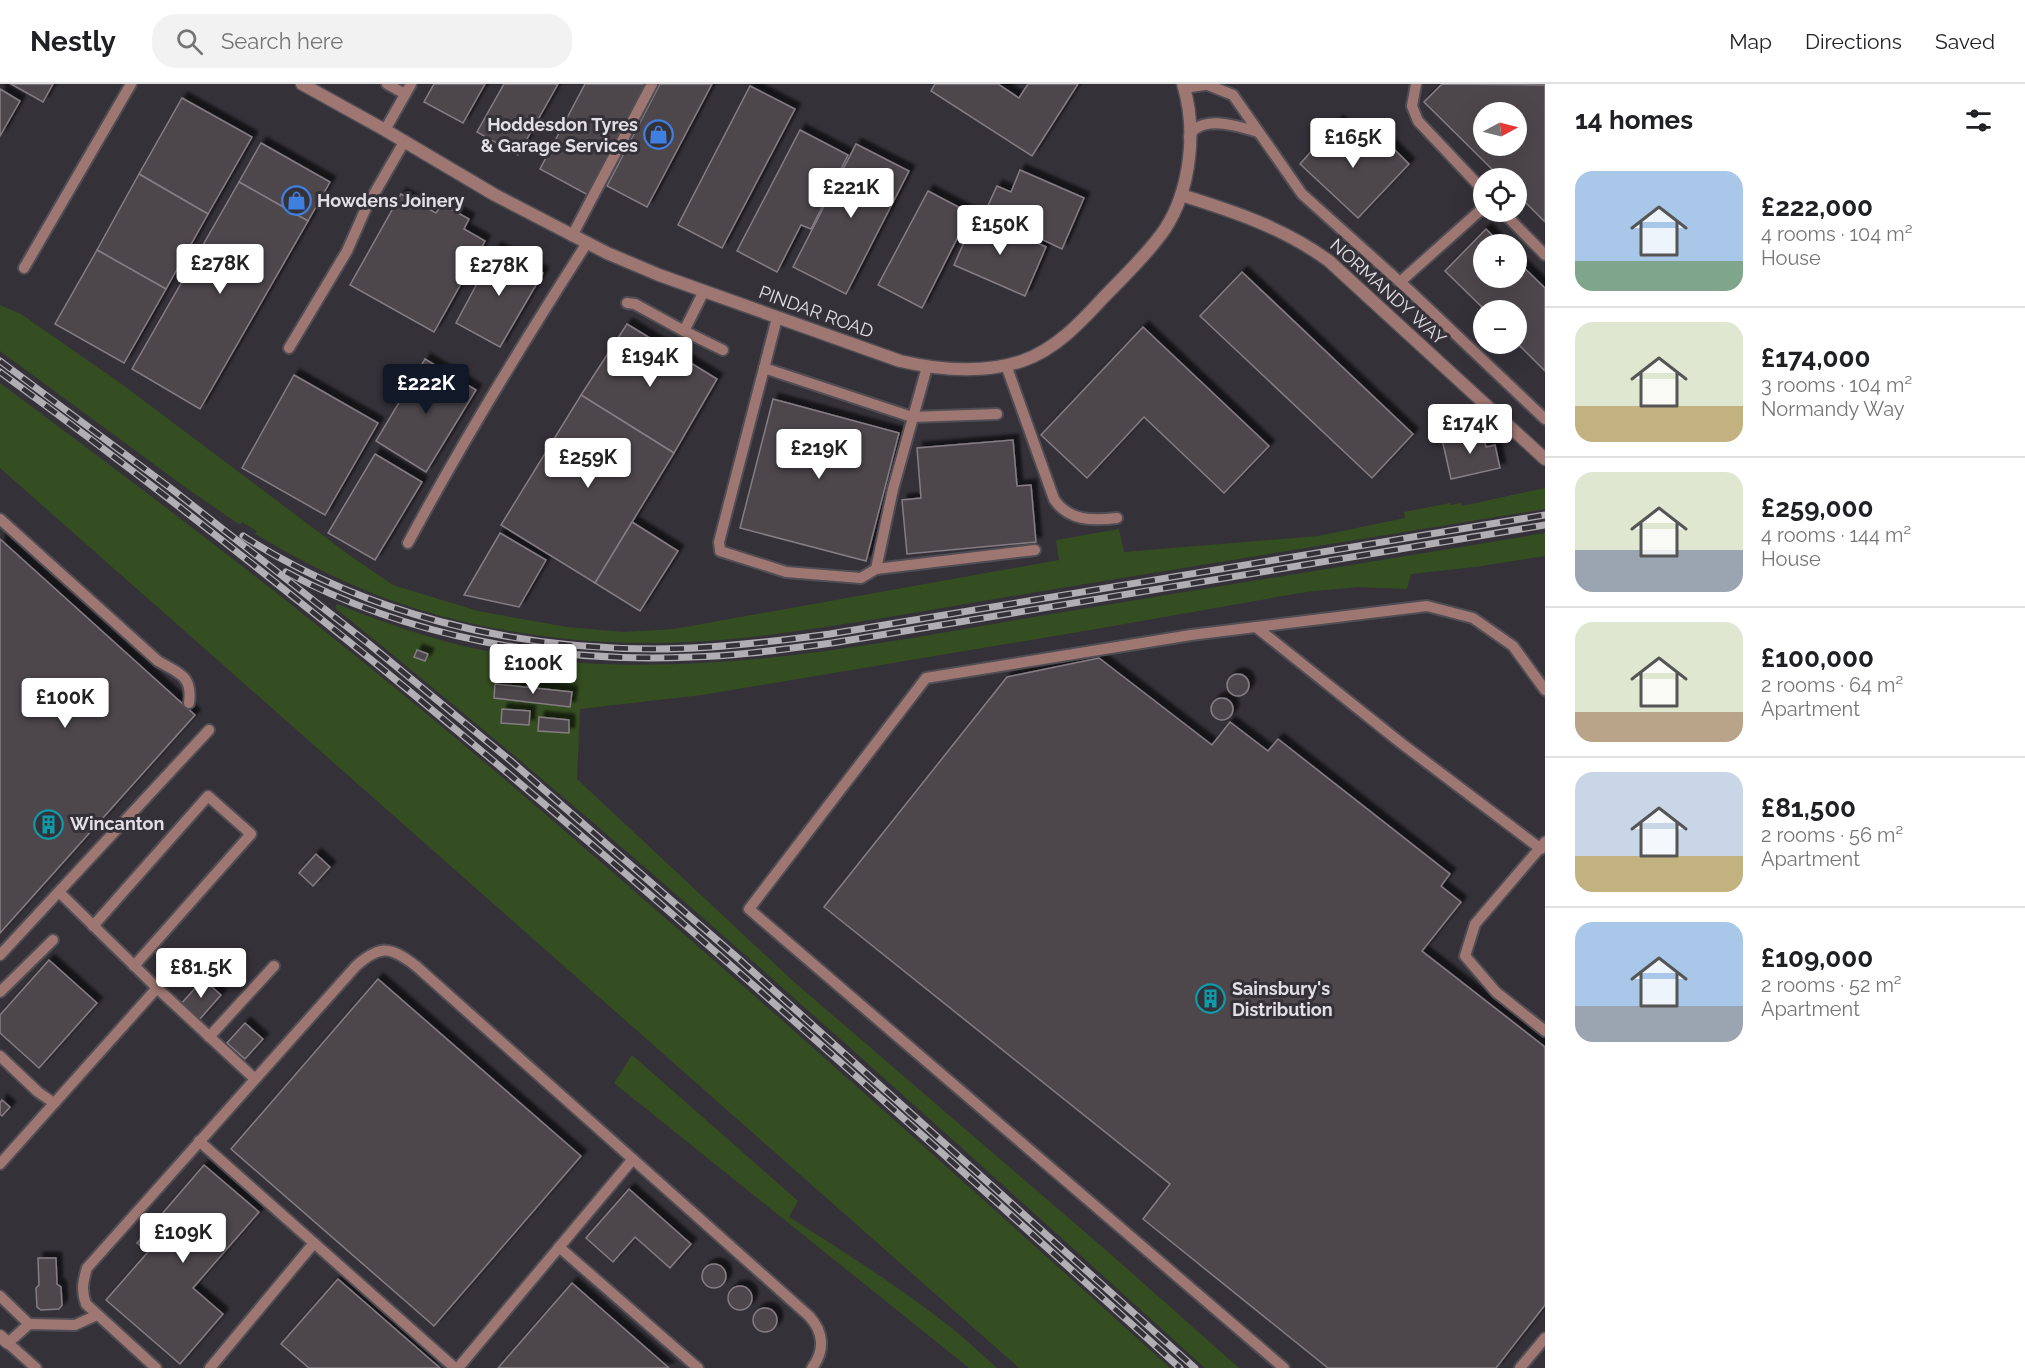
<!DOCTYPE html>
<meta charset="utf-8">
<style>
:root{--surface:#fff;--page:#f2f2f2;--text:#202124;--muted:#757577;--line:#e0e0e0;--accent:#111827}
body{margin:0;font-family:Raleway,sans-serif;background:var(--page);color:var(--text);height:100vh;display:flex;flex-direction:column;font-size:22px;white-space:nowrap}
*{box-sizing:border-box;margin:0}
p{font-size:20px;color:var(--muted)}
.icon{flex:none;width:33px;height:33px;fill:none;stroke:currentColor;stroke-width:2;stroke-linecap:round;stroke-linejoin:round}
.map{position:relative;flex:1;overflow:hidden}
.details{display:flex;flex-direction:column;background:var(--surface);width:480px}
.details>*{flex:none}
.needle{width:39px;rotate:83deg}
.controls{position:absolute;left:1473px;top:18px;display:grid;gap:12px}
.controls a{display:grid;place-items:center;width:54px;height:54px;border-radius:50%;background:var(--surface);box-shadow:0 6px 24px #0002;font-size:30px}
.price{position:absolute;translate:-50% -51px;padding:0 14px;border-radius:6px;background:#fff;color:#222;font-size:20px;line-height:39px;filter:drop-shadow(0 2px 3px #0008)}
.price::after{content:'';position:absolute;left:50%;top:36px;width:18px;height:14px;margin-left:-9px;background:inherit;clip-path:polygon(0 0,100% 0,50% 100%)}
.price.on{background:var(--accent);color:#fff}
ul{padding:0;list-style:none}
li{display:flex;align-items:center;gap:18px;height:150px;padding:0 30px}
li+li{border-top:2px solid var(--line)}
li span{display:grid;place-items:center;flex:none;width:168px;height:120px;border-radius:18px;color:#555}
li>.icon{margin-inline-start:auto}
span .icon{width:72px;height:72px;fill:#fffc;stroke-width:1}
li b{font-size:26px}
h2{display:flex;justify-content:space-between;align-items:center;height:72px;padding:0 30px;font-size:26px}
header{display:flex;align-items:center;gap:36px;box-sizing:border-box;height:84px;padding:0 30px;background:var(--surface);border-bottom:2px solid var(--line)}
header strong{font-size:28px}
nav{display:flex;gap:33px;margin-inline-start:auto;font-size:21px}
.search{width:420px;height:54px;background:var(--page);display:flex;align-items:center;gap:15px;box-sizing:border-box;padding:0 21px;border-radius:24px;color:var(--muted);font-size:22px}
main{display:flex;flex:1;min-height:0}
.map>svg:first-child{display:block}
.green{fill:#354e21}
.building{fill:#4d464c;stroke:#857d83;stroke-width:1.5;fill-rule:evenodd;filter:url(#shadow)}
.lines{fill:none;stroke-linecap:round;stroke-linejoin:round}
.lane-casing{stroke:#504d54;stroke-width:14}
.street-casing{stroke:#504d54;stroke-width:15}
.lane{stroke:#9f7772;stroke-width:10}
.street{stroke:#9f7772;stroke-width:12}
.rail-casing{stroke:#b1aeb4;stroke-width:7}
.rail{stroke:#343138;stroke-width:4.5;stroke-dasharray:14;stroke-linecap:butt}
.labels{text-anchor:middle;stroke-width:6;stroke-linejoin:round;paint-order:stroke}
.poi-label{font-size:18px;font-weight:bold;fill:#e2e0e5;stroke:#343138;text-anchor:start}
.street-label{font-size:18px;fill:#e2e0e5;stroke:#343138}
</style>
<header>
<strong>Nestly</strong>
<div class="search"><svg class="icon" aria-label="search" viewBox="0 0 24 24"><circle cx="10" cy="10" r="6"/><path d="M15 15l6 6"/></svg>Search here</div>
<nav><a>Map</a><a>Directions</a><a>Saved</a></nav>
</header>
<main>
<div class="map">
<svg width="1545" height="1284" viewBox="0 0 1545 1284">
<defs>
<filter id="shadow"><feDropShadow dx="5.5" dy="-5.5" stdDeviation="1.5" flood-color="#0009"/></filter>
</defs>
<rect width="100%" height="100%" fill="#343138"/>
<g class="green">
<path d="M0,221L21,230L123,301L349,471L393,501L478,527L567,543L623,548L674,545L1059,476L1056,456L1119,445L1124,468L1318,452L1405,434L1404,428L1450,419V421L1461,419L1462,422L1545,404V425C1386,451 1226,477 1067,503C986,516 906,531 825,543C779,550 733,556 687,558C599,562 508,552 424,527C365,510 308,481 255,450L257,447L242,438L240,441L185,403L0,267Z"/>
<path d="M0,299C132,397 263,496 390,600C475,669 558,741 642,814C820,968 995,1126 1170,1284H1019L0,384Z"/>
<path d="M1545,449V472L1475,483L1411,490L1407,505L1358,503L1306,508L1096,545L702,611L580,625L577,695L793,897L1107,1167L1239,1284H1205C920,1026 635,765 335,524L337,520C382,538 429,555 477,565C677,606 879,558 1076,526C1233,500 1389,475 1545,449Z"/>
<path d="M632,971L798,1117L789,1133C843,1167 898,1202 949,1242C966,1255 981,1270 997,1284H969L614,999Z"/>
</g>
<g class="building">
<polygon points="11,0 53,0 43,18"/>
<polygon points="434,0 485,0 463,39 424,18"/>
<polygon points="504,0 558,0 518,71 477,48"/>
<polygon points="585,0 647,0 588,111 540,85"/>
<polygon points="660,0 712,0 647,123 607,102"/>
<polygon points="935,0 998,0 1019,14 1028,0 1078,0 1032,72 931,7"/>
<path d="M1442,0L1545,1V138L1516,109V94H1501L1424,18ZM1484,28H1516V62H1484Z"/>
<polygon points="750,2 795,25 722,164 678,141"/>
<polygon points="0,5 20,17 0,52"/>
<polygon points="182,14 252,53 208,130 139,90"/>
<polygon points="1338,37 1370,70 1384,55 1409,80 1358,134 1300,80"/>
<polygon points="800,46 848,71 811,145 801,141 777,188 737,167"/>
<polygon points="261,59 330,98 308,137 239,98"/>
<polygon points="856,60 909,87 846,210 793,183"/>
<polygon points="1020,86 1084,114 1062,165 985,128 997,102 1011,108"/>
<polygon points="139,90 208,130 166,205 97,166"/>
<polygon points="239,98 308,137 200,325 132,285"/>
<polygon points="928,107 970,129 922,224 878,201"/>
<polygon points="401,110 436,129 442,120 469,135 464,145 485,157 434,248 350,201"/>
<polygon points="976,131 1046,163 1025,212 954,181"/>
<polygon points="1486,145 1501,160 1484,160 1484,194 1516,194 1516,176 1545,204 1545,287 1516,258 1516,226 1485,226 1445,187"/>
<polygon points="496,164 543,189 500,263 456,239"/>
<polygon points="97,166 166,205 124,279 55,240"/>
<polygon points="1242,188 1413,350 1372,394 1200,232"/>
<polygon points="627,240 717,295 674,369 581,311"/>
<polygon points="1143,243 1269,362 1224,409 1144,333 1087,394 1041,351"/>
<polygon points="425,275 476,306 426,388 376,357"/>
<polygon points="294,291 378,339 325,431 242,384"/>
<polygon points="581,311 674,369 595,499 501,441"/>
<polygon points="773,315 899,349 866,477 740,444"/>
<polygon points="1482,346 1486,363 1495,361 1500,384 1451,395 1442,355"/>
<polygon points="1013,356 1017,402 1031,401 1036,458 907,470 902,416 921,414 917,364"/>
<polygon points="375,370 422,398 375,476 328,449"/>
<polygon points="632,438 678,467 640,527 595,499"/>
<polygon points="500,449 546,476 519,523 464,511"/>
<polygon points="0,455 195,631 0,849"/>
<polygon points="417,566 428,570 425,577 414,573"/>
<polygon points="1099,574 1212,661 1230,638 1268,667 1278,655 1450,790 1441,802 1461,818 1422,867 1545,963 1545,1221 1496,1284 1328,1284 1143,1135 1170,1100 824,823 1007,593"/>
<circle cx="1238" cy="601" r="11"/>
<polygon points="495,600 572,608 570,623 494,614"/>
<circle cx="1222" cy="625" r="11"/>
<polygon points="502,625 530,627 529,641 501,639"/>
<polygon points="539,633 569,636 569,649 538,647"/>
<polygon points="316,770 330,783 313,802 299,789"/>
<polygon points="49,876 97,919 39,984 0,949 0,931"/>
<polygon points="203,895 221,911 199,936 181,920"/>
<polygon points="378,895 581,1072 434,1242 231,1065"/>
<polygon points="245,939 263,955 245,975 227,959"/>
<polygon points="2,1016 10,1023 2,1032 0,1030 0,1019"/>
<polygon points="204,1081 259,1128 193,1204 223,1230 180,1280 106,1216 148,1168 137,1159"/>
<polygon points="629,1105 691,1160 670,1184 635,1153 613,1178 586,1154"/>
<polygon points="38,1174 56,1174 57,1200 61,1203 62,1221 59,1225 41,1226 37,1223 36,1204 39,1201"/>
<circle cx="714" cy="1192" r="12"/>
<polygon points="338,1195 440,1284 309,1284 281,1260"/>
<polygon points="572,1199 669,1284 498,1284"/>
<circle cx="740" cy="1214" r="12"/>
<circle cx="765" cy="1236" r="12"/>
</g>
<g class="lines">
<defs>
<g id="lane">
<polyline points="387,0 405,10"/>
<polyline points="1416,0 1412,22 1418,37 1484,107"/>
<polyline points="1208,1 1233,11 1302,110 1410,207 1545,335"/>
<polyline points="1184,4 1211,0"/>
<polyline points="385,46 411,0"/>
<path d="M1189,53C1191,51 1192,47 1195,45C1211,33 1241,43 1258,48"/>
<polyline points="1503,128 1545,171"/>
<polyline points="572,152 652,0"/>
<polyline points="24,184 131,0"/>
<polyline points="1400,198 1484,123"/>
<polyline points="627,219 635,220 684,247 704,207"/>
<polyline points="777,234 719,458 720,467 786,488 861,494 876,485 893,405 927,283"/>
<polyline points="684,247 723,266"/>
<polyline points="289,264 347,167 366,124 404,58"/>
<path d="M1006,281L1054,415C1068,437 1093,437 1117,434"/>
<polyline points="764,284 912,333 997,330"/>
<path d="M0,435L158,577C178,589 193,591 189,619"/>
<path d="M408,459C463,357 524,257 587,159"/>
<polyline points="876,485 1035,466"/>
<polyline points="1256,543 1401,659 1541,765"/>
<polyline points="1545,758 1475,840 1465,872 1496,908 1545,947"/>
<polyline points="59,808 157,904 255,995"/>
<polyline points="93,842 208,712 251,750 134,882"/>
<polyline points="0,871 209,646"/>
<polyline points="0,908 53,856"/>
<polyline points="209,953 274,882"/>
<polyline points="0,972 38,1008 54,1019"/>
<polyline points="199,1057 455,1284"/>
<polyline points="0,1080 157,904"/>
<polyline points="559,1163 698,1284"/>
<polyline points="0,1212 29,1240"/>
<polyline points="36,1284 8,1259 29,1240 75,1241 97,1231"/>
<path d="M156,1284L86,1220C81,1207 83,1197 87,1184L356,882C381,860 391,863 416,882L809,1232C824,1248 825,1267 812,1284"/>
<polyline points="210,1284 314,1159"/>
<polyline points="458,1284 633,1075"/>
<polyline points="1284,1284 749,825 926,594 1191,551 1427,522 1473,534 1513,562 1545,606"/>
<polyline points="1520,1284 1545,1254"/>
</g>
<g id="street">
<path d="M302,0L385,46L495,111L607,169L659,191L900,277C939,286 983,290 1022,277C1055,266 1080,239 1104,213C1124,192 1148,170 1165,145C1191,105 1197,45 1183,0"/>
<path d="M1181,111C1233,127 1284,144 1329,177L1545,375"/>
<polyline points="0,1252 8,1259"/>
</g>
</defs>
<use href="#lane" class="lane-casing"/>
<use href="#street" class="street-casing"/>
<use href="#lane" class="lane"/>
<use href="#street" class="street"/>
<defs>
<g id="rail">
<polyline points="0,277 173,406 369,560 511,677 740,876 1195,1284"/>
<path d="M0,288C417,592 799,939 1180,1284"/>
<path d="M243,452C365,530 511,565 654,565C713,565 772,558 830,550L1545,431"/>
<path d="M286,488C409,554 553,579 691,573C739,572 785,565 832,559L1545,441"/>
</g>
</defs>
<use href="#rail" class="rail-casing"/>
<use href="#rail" class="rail"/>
</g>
<defs>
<symbol id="shop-ring" viewBox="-11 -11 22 22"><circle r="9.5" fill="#343138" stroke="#3f7fe0" stroke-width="1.5"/><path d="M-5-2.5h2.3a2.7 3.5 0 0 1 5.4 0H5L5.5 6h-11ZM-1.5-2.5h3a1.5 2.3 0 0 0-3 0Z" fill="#3f7fe0"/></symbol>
<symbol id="building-ring" viewBox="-11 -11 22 22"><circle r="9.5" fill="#343138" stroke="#0f9aa8" stroke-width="1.5"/><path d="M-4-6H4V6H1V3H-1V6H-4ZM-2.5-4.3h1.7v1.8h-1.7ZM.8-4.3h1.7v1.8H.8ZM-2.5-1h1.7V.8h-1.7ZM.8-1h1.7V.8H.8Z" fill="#0f9aa8"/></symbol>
</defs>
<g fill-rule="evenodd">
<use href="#shop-ring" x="642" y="34" width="33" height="33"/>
<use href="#shop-ring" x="280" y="100" width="33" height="33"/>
<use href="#building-ring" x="32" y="724" width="33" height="33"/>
<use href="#building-ring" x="1194" y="898" width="33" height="33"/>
</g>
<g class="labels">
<g class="poi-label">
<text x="638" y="47" text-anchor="end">Hoddesdon Tyres<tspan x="638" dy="21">&amp; Garage Services</tspan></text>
<text x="317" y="123">Howdens Joinery</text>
<text x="70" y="746">Wincanton</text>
<text x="1232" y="911">Sainsbury's<tspan x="1232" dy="21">Distribution</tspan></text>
</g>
<g class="street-label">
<text transform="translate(1388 208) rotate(42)" y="6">NORMANDY WAY</text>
<text transform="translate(816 228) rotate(20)" y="6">PINDAR ROAD</text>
</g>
</g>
</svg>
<div class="controls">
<a><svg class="needle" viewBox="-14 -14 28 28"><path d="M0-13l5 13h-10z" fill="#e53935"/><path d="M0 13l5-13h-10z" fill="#757577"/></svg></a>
<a><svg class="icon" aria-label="locate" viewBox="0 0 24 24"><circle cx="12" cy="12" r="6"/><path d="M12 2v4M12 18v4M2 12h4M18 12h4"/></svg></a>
<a>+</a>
<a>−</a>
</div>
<b class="price" style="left:1353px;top:85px">£165K</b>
<b class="price" style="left:851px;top:135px">£221K</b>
<b class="price" style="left:1000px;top:172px">£150K</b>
<b class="price" style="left:220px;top:211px">£278K</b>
<b class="price" style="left:499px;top:213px">£278K</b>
<b class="price" style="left:650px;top:304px">£194K</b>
<b class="price on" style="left:426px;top:331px">£222K</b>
<b class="price" style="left:1470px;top:371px">£174K</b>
<b class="price" style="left:819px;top:396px">£219K</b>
<b class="price" style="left:588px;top:405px">£259K</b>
<b class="price" style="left:533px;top:611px">£100K</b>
<b class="price" style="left:65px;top:645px">£100K</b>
<b class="price" style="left:201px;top:915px">£81.5K</b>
<b class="price" style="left:183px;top:1180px">£109K</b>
</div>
<section class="details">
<h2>14 homes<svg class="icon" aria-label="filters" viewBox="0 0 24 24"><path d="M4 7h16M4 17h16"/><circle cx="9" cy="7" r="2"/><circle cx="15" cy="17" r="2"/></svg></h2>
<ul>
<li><span style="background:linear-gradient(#a9c7e8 75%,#7fa58c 0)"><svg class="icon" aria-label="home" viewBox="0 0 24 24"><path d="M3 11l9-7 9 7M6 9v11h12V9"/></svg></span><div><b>£222,000</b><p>4 rooms · 104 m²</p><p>House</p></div></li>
<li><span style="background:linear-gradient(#dfe7d0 70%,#c2b280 0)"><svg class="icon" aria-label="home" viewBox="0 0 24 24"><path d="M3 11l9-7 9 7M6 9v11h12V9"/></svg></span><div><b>£174,000</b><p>3 rooms · 104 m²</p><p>Normandy Way</p></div></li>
<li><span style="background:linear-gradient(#dfe7d0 65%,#9aa5b1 0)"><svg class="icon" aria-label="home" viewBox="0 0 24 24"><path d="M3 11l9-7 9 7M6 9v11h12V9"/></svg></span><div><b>£259,000</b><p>4 rooms · 144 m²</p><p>House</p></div></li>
<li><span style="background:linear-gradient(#dfe7d0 75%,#b9a48a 0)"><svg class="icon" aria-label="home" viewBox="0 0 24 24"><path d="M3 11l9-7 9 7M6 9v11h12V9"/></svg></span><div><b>£100,000</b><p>2 rooms · 64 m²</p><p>Apartment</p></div></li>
<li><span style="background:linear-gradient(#c9d6e8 70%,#c2b280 0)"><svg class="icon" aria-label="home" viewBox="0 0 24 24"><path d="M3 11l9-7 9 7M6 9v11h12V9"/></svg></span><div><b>£81,500</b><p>2 rooms · 56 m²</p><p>Apartment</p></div></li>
<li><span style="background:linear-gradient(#a9c7e8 70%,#9aa5b1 0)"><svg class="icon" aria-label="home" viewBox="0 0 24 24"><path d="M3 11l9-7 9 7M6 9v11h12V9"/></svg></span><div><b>£109,000</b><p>2 rooms · 52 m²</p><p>Apartment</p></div></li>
</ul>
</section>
</main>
